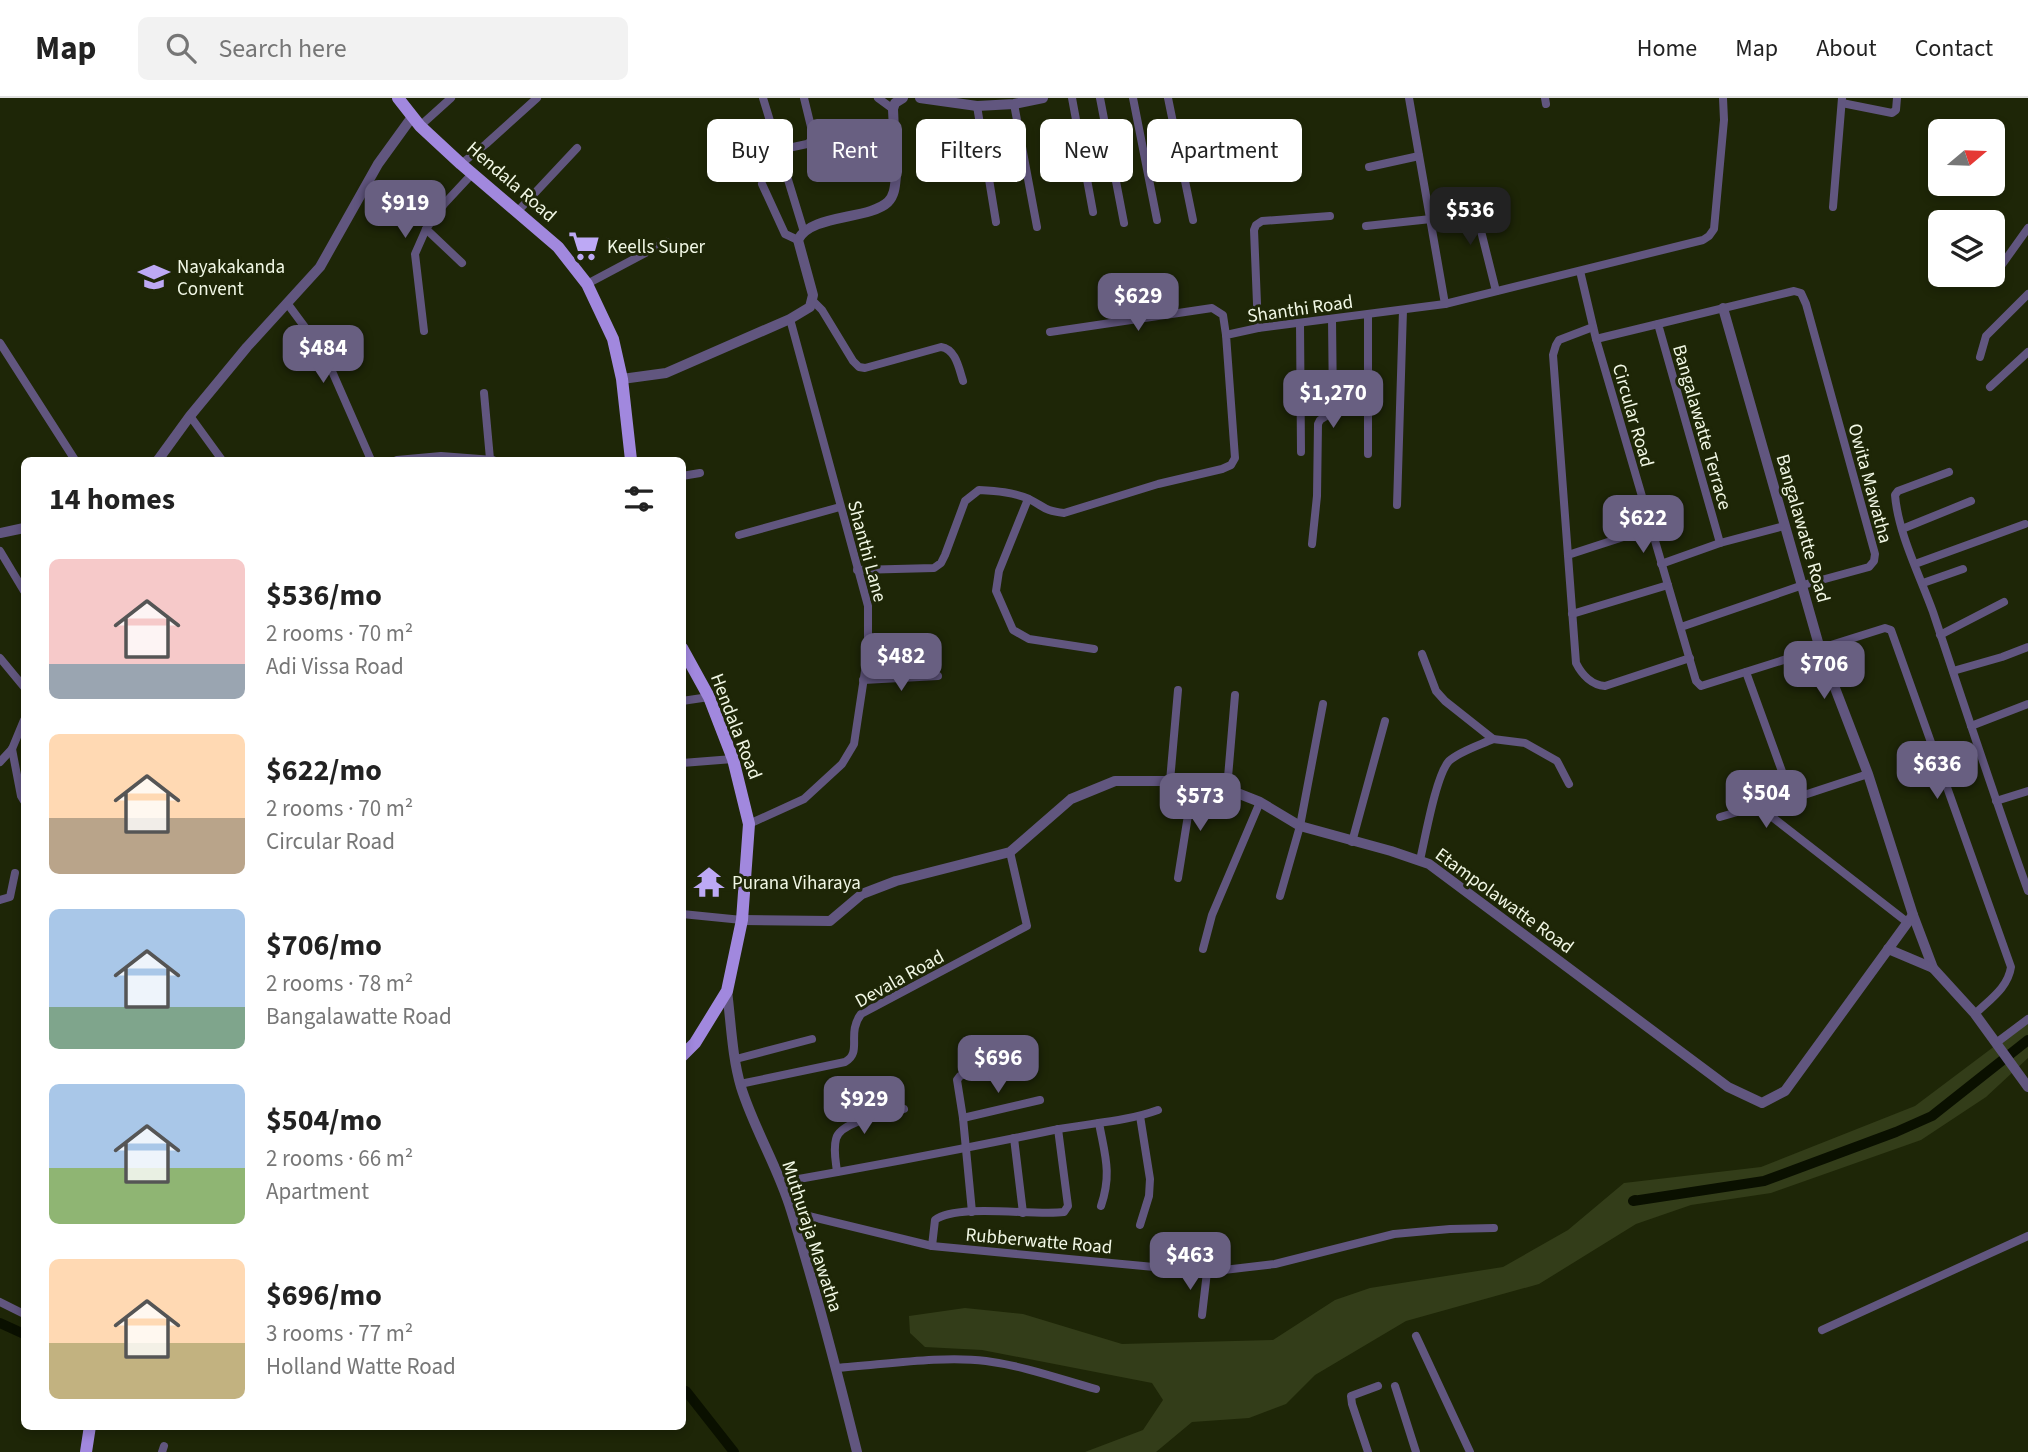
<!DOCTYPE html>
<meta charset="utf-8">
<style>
:root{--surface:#fff;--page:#f2f2f2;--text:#222;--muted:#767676;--line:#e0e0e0;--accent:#685f81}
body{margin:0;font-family:"Source Sans 3",sans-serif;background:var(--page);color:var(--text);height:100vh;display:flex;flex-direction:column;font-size:26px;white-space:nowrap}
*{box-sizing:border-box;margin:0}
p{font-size:23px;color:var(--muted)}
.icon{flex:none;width:38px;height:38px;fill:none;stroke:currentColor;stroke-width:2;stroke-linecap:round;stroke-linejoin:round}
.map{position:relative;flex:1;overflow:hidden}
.details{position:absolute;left:21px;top:359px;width:665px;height:973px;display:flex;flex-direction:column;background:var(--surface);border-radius:10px;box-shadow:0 4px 10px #0003}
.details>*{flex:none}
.guide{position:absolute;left:707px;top:21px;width:665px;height:63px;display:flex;gap:14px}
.needle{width:46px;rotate:71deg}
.fabs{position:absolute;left:1928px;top:21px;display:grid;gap:14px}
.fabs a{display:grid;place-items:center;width:77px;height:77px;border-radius:10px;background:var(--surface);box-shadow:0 4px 10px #0003;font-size:35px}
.price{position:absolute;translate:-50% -60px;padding:0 16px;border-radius:14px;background:var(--accent);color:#fff;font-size:23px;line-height:46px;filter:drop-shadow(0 2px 4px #0008)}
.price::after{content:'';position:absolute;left:50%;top:42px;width:21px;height:16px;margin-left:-10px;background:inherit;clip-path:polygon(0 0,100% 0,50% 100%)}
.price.current{background:#222;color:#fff}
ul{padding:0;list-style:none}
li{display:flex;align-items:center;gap:21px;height:175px;padding:0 28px}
li span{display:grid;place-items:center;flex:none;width:196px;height:140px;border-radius:10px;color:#555}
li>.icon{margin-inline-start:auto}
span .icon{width:84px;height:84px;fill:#fffc;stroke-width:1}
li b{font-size:30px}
h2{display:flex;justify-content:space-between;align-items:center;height:84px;padding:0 28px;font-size:30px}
.tag{padding:0 24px;border-radius:10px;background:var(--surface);box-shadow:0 4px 10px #0003;font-size:24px;line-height:63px}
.tag.current{background:var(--accent);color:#fff}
header{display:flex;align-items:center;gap:42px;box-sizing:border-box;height:98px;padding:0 35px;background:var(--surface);border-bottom:2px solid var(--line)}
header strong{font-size:33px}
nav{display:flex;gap:38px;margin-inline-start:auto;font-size:24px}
.search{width:490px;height:63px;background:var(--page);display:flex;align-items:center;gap:18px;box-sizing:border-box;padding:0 24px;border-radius:10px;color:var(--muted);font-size:26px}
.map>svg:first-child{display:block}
.green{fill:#333d19}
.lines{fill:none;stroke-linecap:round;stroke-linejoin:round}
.canal{stroke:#0a1000;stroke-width:10}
.minor{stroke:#61567f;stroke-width:8}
.tertiary{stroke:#61567f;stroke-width:10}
.primary{stroke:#a188de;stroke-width:12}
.labels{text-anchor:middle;stroke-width:6;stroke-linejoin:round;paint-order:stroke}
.street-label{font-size:19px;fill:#f1f7e5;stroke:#1e2607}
.poi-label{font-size:19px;fill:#f1f7e5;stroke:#1e2607;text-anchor:start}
</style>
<header>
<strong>Map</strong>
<div class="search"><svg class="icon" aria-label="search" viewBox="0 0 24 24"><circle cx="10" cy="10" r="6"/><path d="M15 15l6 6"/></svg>Search here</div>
<nav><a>Home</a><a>Map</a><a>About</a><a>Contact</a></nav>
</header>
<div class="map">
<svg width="2028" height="1354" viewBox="0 0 2028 1354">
<rect width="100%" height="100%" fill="#1e2607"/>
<polygon class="green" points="2028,923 2028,960 1986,999 1921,1042 1771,1095 1691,1107 1636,1126 1539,1186 1406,1223 1315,1277 1286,1306 1249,1320 1192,1324 1156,1354 1085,1354 1143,1332 1163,1302 1152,1285 982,1252 925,1249 910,1235 909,1218 965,1210 1023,1216 1122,1246 1273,1242 1335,1202 1370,1190 1503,1169 1568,1132 1624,1085 1761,1069 1915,1008"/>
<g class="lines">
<g class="canal">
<polyline points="1635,1102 1633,1103 1764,1083 1896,1034 1932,1018 2028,942"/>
<polyline points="0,1225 24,1236"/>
<polyline points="682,1292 686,1293 734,1354"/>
</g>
<g class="minor">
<polyline points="763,0 804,134"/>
<polyline points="878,0 893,11"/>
<polyline points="1072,0 1093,114"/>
<polyline points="1100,0 1124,125"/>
<polyline points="1133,0 1157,122"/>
<polyline points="1168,0 1193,122"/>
<polyline points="1409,0 1445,206"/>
<polyline points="1545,0 1546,6"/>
<polyline points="1842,5 1892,15 1896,12 1897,0"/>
<polyline points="1014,6 1037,129"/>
<polyline points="977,8 996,124"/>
<polyline points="420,28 451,0"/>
<polyline points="779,52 807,46 814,41 804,0"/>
<polyline points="461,66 486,46 537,0"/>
<polyline points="1369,69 1419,58"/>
<polyline points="1184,77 1267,67"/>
<polyline points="762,86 785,136 798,142"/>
<polyline points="1472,97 1496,193"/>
<polyline points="1833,109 1842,0"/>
<polyline points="517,114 577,50"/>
<polyline points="1366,128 1431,121"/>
<polyline points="426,131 462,165"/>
<path d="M1580,173L1596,241L1696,583L1701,588L1885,530L1891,532L2011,869C2008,890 1989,902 1975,916"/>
<polyline points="1991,182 2028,130"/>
<polyline points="587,186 666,144"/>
<path d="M813,203L822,212L853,263L859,269L865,270L941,249C956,251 959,271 963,283"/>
<polyline points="287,205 324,255 371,362"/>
<polyline points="1300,225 1301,354"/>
<path d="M1593,229L1559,242L1556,247L1553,257L1576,565C1582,577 1592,587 1605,588L1690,560"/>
<polyline points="1258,230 1254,132 1256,127 1262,123 1330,118"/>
<polyline points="424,233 415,156 426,131 445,105 472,76"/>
<polyline points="1050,234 1212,210 1223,217 1226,237"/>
<polyline points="1596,241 1658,226"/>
<polyline points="0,245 75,362"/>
<polyline points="1980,259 1986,238 2028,196"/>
<polyline points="1990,289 2028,254"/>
<polyline points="484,295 490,361"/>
<polyline points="190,318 222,362"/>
<polyline points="1368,356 1368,217"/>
<polyline points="397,362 441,358 493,362"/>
<path d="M1949,374L1898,393L1895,397C1898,435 1920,478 1933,514C1964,607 1995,701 2028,793"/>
<polyline points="682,378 700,375"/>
<polyline points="1028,401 999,473 996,493 1013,532 1029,541 1094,551"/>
<polyline points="1397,407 1403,212"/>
<polyline points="1902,431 1971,403"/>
<polyline points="739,437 840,409"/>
<polyline points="1720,445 1784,428"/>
<polyline points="1312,446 1317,398 1318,326 1320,322 1331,315 1333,310 1332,221"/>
<polyline points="0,453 24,493"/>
<polyline points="1568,457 1651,430"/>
<polyline points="1661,466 1720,445 1658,226 1794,193 1801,195 1806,206 1875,456 1874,463 1869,469 1803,487 1681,529"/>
<polyline points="1915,466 2025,426"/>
<path d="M857,472L934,470L941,465L945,457L965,403L979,392C996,393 1013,394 1029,401C1045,409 1044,413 1064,415L1158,386L1222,371L1231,367L1235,360L1226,237L1258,230L1445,206L1703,142L1709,138L1714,131L1724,22L1723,0"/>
<polyline points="1923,485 1963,471"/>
<polyline points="1572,516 1668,487"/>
<polyline points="1940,537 2004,504"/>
<polyline points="1422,556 1436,593 1445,603 1493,641 1525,645 1557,663 1569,686"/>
<polyline points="0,560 24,589"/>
<polyline points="1953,573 2002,559 2028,549"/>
<polyline points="1746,574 1792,701"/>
<polyline points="863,582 938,578"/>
<polyline points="682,603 709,599"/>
<polyline points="1971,628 2028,606"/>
<polyline points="12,651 21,698 24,703"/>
<polyline points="0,664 12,651 24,622"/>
<polyline points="682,665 733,661"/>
<polyline points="1868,676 1792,701 1758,708 1907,824"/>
<polyline points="1170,683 1178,592"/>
<polyline points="1227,691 1235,597"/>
<polyline points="1996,703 2028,693"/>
<polyline points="1720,719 1758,708"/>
<polyline points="749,726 804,701 842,666 854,646 868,553 868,508 790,221"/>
<polyline points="1352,744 1385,623"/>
<path d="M1420,762C1425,741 1436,677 1449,663C1460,653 1480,647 1493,641"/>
<polyline points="1178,780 1193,686"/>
<polyline points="1280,798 1300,728 1323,606"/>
<polyline points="0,802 10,799 15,775"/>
<polyline points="682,816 742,822"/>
<polyline points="1203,851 1212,817 1260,704"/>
<polyline points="1996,945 2028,921"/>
<polyline points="736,961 812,941"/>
<path d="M740,986L845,964C863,954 846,936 861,916L1027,828L1010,754"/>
<polyline points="963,1020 1040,1002"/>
<path d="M1099,1025C1105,1058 1112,1075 1101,1108"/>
<polyline points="1014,1040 1023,1115"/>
<path d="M837,1074C836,1064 833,1052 836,1041C840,1023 887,1016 904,1011"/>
<path d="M782,1084C873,1068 963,1051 1054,1032C1089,1025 1125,1024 1158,1012"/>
<polyline points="792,1114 932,1148 1207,1174 1275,1166 1394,1136 1450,1131 1494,1130"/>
<polyline points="972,1114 963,1020 957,982 960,978 1032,952"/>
<polyline points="1140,1127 1149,1098 1150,1081 1140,1018"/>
<path d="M932,1148L935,1122C958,1105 1034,1118 1064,1114L1068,1108L1058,1031"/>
<polyline points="0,1204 24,1216"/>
<polyline points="1202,1217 1207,1174"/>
<polyline points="1822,1232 2028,1138"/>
<polyline points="1416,1238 1470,1354"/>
<path d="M836,1270C882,1267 942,1257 986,1263C1024,1268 1060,1281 1096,1291"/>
<polyline points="1395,1288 1416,1354"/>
<polyline points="162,1354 164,1348"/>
<polyline points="1368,1354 1352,1306 1351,1298 1378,1288"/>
</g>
<g class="tertiary">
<polyline points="920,0 977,8 1014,6 1043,0"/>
<polyline points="1723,210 1820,551 1868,676 1913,817 1933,870 1975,916 2028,989"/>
<path d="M622,281L666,275L790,221L810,209L813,197L798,142C810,116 869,122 888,104C895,97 895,87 896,78L893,11L895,5L903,0"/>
<polyline points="158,362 190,318 247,249 320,169 378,66 412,19"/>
<polyline points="0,435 24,430"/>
<polyline points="742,822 830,823 862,796 896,783 1010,754 1071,701 1115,683 1170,683 1227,691 1260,704 1300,728 1391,753 1429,766 1728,989 1762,1005 1785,993 1913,817"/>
<polyline points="1888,851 1933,870"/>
<path d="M727,893C731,924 732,959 741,989C754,1031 778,1069 791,1112C816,1192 837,1273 857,1354"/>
</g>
<g class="primary">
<polyline points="398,0 420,28 461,66 558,149 587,186 613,241 622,281 631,362"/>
<polyline points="682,550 709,599 733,661 749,726 742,822 727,893 695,945 682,958"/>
<polyline points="86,1354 90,1328"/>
</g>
</g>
<defs>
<symbol id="supermarket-bare" viewBox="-9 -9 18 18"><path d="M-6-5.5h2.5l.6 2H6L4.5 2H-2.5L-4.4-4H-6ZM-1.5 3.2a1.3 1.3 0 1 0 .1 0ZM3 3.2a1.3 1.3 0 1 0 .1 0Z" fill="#bda9f5" stroke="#1e2607" stroke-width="2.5" paint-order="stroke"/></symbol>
<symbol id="school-bare" viewBox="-9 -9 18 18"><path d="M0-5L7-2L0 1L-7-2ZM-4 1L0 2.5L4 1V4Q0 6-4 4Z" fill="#bda9f5" stroke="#1e2607" stroke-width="2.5" paint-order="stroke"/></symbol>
<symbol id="temple-bare" viewBox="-9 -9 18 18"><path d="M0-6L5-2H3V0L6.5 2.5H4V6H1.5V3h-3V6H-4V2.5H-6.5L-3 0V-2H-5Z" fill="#bda9f5" stroke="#1e2607" stroke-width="2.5" paint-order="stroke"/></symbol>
</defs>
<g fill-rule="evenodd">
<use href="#supermarket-bare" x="562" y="126" width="44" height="44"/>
<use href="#school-bare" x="132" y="157" width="44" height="44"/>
<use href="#temple-bare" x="687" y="762" width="44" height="44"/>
</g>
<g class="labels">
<g class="street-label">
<text transform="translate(512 83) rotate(41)" y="7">Hendala Road</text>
<text transform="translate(1300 210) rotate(-8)" y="7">Shanthi Road</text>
<text transform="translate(1634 317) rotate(74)" y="7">Circular Road</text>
<text transform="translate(1703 329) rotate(74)" y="7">Bangalawatte Terrace</text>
<text transform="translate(1871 385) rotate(75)" y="7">Owita Mawatha</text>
<text transform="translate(1804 430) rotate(74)" y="7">Bangalawatte Road</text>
<text transform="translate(868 453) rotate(75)" y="7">Shanthi Lane</text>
<text transform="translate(737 628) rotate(69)" y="7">Hendala Road</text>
<text transform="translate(1505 802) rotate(36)" y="7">Etampolawatte Road</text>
<text transform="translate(899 880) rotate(-29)" y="7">Devala Road</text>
<text transform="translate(813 1138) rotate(72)" y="7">Muthuraja Mawatha</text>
<text transform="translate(1039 1142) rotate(5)" y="7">Rubberwatte Road</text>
</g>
<g class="poi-label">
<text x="607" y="155">Keells Super</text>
<text x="177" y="175">Nayakakanda<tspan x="177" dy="22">Convent</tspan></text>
<text x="732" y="791">Purana Viharaya</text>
</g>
</g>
</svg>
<div class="fabs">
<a><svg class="needle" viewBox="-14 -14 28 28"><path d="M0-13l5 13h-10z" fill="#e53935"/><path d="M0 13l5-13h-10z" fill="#767676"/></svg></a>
<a><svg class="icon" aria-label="layers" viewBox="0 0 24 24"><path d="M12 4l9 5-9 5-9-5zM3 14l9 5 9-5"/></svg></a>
</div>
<b class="price" style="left:405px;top:142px">$919</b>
<b class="price current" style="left:1470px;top:149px">$536</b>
<b class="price" style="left:1138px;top:235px">$629</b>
<b class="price" style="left:323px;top:287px">$484</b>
<b class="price" style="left:1333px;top:332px">$1,270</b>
<b class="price" style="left:1643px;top:457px">$622</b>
<b class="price" style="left:901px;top:595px">$482</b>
<b class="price" style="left:1824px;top:603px">$706</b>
<b class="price" style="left:1937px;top:703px">$636</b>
<b class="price" style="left:1766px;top:732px">$504</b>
<b class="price" style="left:1200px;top:735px">$573</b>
<b class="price" style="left:998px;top:997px">$696</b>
<b class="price" style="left:864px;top:1038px">$929</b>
<b class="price" style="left:1190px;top:1194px">$463</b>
<div class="guide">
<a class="tag">Buy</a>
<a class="tag current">Rent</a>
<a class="tag">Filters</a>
<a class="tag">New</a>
<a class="tag">Apartment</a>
</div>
<section class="details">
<h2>14 homes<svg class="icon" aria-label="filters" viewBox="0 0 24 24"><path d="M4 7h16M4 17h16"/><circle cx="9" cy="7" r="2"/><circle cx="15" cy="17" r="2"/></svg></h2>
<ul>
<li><span style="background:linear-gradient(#f6c9c9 75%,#9aa5b1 0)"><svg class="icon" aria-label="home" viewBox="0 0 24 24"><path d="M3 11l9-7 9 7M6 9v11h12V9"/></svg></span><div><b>$536/mo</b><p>2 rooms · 70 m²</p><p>Adi Vissa Road</p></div></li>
<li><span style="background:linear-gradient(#ffd9b3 60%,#b9a48a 0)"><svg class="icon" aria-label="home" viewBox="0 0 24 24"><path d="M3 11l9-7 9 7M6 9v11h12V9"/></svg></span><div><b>$622/mo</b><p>2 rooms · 70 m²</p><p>Circular Road</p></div></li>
<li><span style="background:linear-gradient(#a9c7e8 70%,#7fa58c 0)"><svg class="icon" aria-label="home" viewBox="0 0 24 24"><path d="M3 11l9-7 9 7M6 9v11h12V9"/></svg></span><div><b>$706/mo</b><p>2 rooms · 78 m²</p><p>Bangalawatte Road</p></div></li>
<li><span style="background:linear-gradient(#a9c7e8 60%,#8fb573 0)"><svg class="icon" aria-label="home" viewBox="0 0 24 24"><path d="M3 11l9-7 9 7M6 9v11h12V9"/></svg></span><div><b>$504/mo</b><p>2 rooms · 66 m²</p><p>Apartment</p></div></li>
<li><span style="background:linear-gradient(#ffd9b3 60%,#c2b280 0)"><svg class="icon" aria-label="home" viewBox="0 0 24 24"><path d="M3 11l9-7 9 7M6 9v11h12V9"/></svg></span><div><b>$696/mo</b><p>3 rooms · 77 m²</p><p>Holland Watte Road</p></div></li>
</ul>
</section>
</div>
